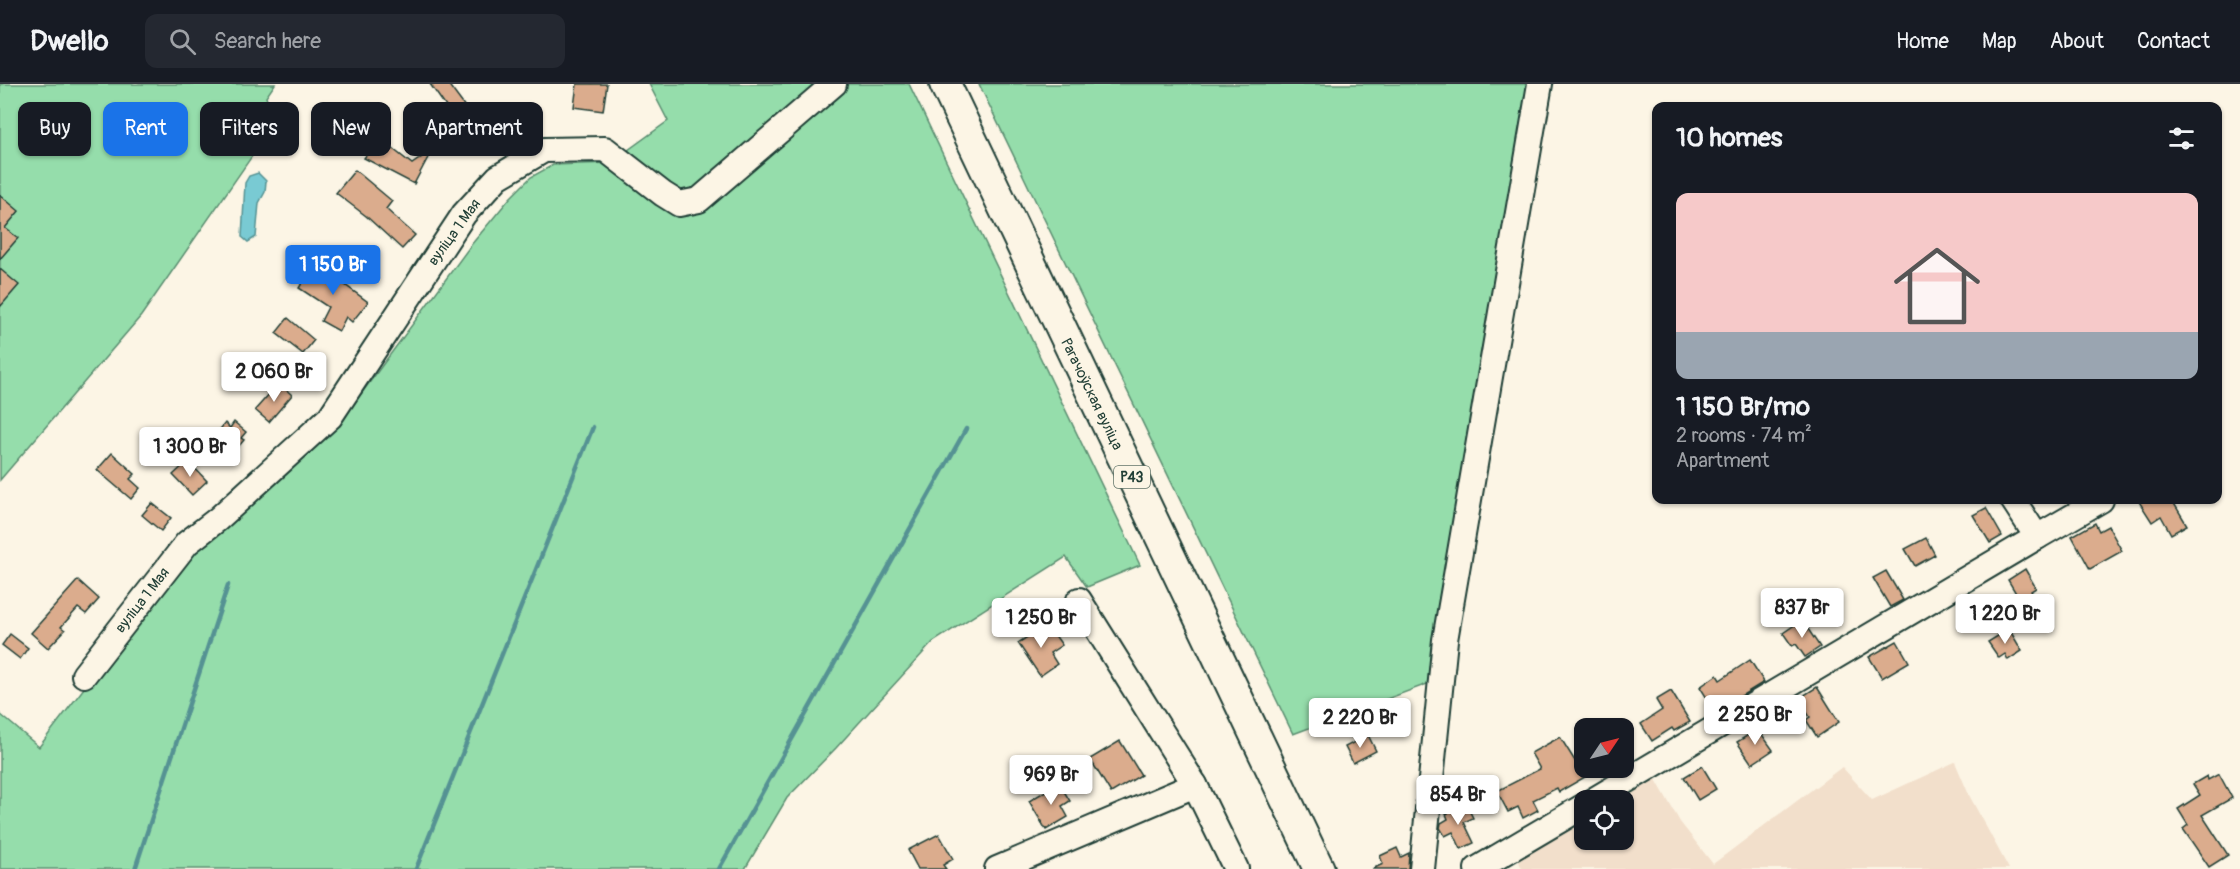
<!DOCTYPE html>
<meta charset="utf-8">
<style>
:root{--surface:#171b24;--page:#242831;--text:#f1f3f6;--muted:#9ea1a6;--line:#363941;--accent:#1a73e8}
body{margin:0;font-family:Pangolin,sans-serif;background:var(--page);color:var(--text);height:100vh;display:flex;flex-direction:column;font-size:22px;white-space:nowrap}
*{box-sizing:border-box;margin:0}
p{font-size:20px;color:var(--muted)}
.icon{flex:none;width:33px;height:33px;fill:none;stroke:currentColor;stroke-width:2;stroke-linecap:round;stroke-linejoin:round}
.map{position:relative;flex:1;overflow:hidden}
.side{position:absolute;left:1652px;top:18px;width:570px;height:402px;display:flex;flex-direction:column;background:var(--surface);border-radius:12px;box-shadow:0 2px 4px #0004}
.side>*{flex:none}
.banner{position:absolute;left:18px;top:18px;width:570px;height:54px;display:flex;gap:12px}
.needle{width:39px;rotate:55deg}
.fabs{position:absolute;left:1574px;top:634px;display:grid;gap:12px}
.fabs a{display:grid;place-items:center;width:60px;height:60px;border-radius:12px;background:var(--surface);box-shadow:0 2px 4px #0004;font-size:30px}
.price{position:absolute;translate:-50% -51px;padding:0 14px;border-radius:6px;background:#fff;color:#222;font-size:20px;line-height:39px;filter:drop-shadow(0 2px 3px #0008)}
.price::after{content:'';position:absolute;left:50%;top:36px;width:18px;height:14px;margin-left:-9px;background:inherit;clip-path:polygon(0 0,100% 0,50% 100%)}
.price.active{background:var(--accent);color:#fff}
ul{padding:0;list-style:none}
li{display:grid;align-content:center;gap:12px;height:318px;padding:0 24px}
li span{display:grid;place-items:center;height:186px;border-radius:12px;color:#555}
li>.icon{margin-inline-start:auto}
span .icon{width:108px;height:108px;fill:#fffc;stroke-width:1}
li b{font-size:26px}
h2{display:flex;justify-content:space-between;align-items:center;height:72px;padding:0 24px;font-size:26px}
.tag{padding:0 21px;border-radius:12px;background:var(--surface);box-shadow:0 2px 4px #0004;font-size:21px;line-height:54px}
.tag.active{background:var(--accent);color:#fff}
header{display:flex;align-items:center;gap:36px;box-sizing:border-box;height:84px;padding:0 30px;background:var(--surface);border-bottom:2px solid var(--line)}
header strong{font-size:28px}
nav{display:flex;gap:33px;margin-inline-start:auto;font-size:21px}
.search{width:420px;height:54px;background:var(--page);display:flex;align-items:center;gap:15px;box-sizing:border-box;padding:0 21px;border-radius:12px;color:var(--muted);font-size:22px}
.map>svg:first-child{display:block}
.built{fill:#f2dfcb}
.green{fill:#95ddab;stroke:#5a8d70;stroke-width:1.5}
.water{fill:#79cad3;stroke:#559293;stroke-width:1.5}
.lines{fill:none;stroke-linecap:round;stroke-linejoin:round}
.stream{stroke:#559293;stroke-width:4.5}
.building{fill:#dbac8d;stroke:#1f3d34;stroke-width:1.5}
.minor-casing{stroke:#1f3d34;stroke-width:28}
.major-casing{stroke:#1f3d34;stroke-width:34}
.minor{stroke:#fcf5e5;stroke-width:24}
.major{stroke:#fcf5e5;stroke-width:30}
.labels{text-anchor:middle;stroke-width:4.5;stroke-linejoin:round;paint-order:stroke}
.shield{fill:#fcf5e5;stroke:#617469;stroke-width:1.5}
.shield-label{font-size:14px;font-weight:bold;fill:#1f3d34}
.street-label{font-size:15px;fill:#1f3d34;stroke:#fcf5e5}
</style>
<header>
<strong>Dwello</strong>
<div class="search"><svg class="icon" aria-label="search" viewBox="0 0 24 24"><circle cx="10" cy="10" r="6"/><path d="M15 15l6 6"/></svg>Search here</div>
<nav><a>Home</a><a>Map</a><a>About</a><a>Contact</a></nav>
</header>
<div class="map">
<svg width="2240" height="785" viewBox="0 0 2240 785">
<rect width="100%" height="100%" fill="#fcf5e5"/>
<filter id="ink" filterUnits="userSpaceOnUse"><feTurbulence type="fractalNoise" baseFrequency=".0167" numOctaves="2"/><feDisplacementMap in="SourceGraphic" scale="12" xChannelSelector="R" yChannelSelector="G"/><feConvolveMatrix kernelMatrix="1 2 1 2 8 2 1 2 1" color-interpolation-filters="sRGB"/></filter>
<g filter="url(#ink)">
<polygon class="built" points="1955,678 1969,711 2009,785 1522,785 1517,773 1584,733 1584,756 1623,756 1623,717 1612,717 1654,692 1680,738 1713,780 1842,683 1872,716"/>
<g class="green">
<polygon points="0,0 275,0 266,13 275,39 141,232 0,396"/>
<polygon points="649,0 909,0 1140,481 1087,503 1066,473 933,558 836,664 787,714 745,785 0,785 0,630 39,663 191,464 265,410 336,344 471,161 510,114 531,93 553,81 610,79 668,37"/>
<polygon points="979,0 1540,0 1430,599 1293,650"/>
</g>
<polygon class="water" points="258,89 266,97 265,108 259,119 256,153 248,158 242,153 245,99 249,92"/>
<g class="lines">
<g class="stream">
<polyline points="135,785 228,501"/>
<polyline points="416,785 593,343"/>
<polyline points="719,785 966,345"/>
</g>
</g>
<g class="building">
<polygon points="430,0 448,0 483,47 467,59 447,33 451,30"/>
<polygon points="577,0 607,0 603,27 574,23"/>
<polygon points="374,50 412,80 432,66 414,100 364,74 368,69 362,64"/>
<polygon points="355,86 392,117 386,125 415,151 402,165 366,132 336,109"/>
<polygon points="0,111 19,127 5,144 18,154 0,175"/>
<polygon points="316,176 335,189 333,192 368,218 352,238 346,233 339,247 321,237 328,223 299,204"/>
<polygon points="0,185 19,201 0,223"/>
<polygon points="288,234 314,256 303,270 276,249"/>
<polygon points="279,299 292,311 269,338 255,326"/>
<polygon points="234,338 246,348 241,354 244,356 228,375 209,359 225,339 230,344"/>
<polygon points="112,369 135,390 130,395 140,404 131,415 97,386"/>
<polygon points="188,377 207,397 192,411 173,391"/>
<polygon points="2138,416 2172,416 2187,441 2171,450 2161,432 2152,438"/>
<polygon points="152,419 171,434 161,447 142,431"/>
<polygon points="1986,424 2002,452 1990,459 1973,431"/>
<polygon points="2095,439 2099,447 2108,442 2122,467 2090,485 2072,452"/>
<polygon points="1926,454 1935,471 1915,482 1905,465"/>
<polygon points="2025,485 2036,504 2031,507 2037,517 2020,527 2013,514 2017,511 2008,496"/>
<polygon points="1886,487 1903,516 1890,523 1873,494"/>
<polygon points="78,496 99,515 86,530 78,524 61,543 65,546 48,564 31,549"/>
<polygon points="1802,536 1820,563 1805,573 1796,560 1792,562 1783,549"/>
<polygon points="1047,540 1062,561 1050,569 1057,580 1040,592 1018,559"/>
<polygon points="2009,545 2022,567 2008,576 2005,570 1999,574 1988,558"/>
<polygon points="10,550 28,564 20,575 2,561"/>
<polygon points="1897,557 1909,578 1882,594 1869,573"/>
<polygon points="1750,576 1764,598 1720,625 1714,616 1710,619 1700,603 1717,591 1720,596"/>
<polygon points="1817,603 1839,638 1817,653 1806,636 1810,633 1798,615"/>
<polygon points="1671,607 1690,638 1674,647 1672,644 1652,657 1641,640 1662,626 1656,616"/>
<polygon points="1758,645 1773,666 1752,680 1737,658"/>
<polygon points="1368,651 1376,667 1353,679 1345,663"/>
<polygon points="1560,653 1585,693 1559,708 1557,704 1533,716 1538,726 1523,734 1518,723 1508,728 1497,707 1540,685 1531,669"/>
<polygon points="1120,657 1141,691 1111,709 1090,675"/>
<polygon points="1702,682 1716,705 1698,716 1684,693"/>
<polygon points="2219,690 2232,714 2202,731 2228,771 2209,783 2183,745 2188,741 2178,725 2200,711 2193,700 2207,692 2208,696"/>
<polygon points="1059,699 1070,717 1062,722 1068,733 1046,746 1029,717"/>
<polygon points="1466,720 1473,734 1464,738 1474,759 1461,765 1453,748 1445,752 1440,744 1441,739 1448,735 1446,730"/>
<polygon points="939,750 953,775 943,781 946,785 918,785 908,766"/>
<polygon points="1397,764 1401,773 1409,769 1408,785 1372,785 1383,780 1380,772"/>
</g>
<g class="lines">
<defs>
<g id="minor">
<polyline points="2037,453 2101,416"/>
<polyline points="1079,516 1195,701 1236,785"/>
<polyline points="84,591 187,459 218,435 330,333 464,130 498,93 544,66 605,65 663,110 679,120 699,116 834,0"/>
<polyline points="1592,717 2037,453 2013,416"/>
<polyline points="997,785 1195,701"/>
<polyline points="1422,785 1445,556 1540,0"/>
<polyline points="1477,785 1584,722"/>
</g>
<polyline id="major" points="945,0 1319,785"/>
</defs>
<use href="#minor" class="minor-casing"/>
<use href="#major" class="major-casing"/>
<use href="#minor" class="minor"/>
<use href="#major" class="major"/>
</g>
</g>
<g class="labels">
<rect class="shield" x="1114" y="382" width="36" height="22" rx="4.5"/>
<g class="shield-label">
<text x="1132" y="398">Р43</text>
</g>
<g class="street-label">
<text transform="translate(454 148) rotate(-54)" y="5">вуліца 1 Мая</text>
<text transform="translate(1092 310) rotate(64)" y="5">Рагачоўская вуліца</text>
<text transform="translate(142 516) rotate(-52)" y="5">вуліца 1 Мая</text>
</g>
</g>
</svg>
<div class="fabs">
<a><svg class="needle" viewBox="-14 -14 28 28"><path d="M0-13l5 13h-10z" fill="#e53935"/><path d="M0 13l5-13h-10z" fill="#9ea1a6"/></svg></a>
<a><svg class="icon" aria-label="locate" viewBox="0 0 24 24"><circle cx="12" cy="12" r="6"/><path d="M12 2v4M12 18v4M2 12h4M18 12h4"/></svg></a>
</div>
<b class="price active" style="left:333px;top:212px">1 150 Br</b>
<b class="price" style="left:274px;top:319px">2 060 Br</b>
<b class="price" style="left:190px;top:394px">1 300 Br</b>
<b class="price" style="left:1802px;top:555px">837 Br</b>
<b class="price" style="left:2005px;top:561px">1 220 Br</b>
<b class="price" style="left:1041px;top:565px">1 250 Br</b>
<b class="price" style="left:1755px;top:662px">2 250 Br</b>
<b class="price" style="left:1360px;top:665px">2 220 Br</b>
<b class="price" style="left:1051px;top:722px">969 Br</b>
<b class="price" style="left:1458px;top:742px">854 Br</b>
<div class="banner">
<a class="tag">Buy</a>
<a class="tag active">Rent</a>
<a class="tag">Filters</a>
<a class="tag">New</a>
<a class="tag">Apartment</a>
</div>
<section class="side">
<h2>10 homes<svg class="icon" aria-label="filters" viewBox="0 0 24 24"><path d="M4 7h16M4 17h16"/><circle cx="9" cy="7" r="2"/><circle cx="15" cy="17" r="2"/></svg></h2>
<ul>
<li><span style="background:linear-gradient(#f6c9c9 75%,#9aa5b1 0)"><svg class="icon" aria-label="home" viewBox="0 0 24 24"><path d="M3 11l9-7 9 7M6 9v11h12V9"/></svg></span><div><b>1 150 Br/mo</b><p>2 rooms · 74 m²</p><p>Apartment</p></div></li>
</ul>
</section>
</div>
